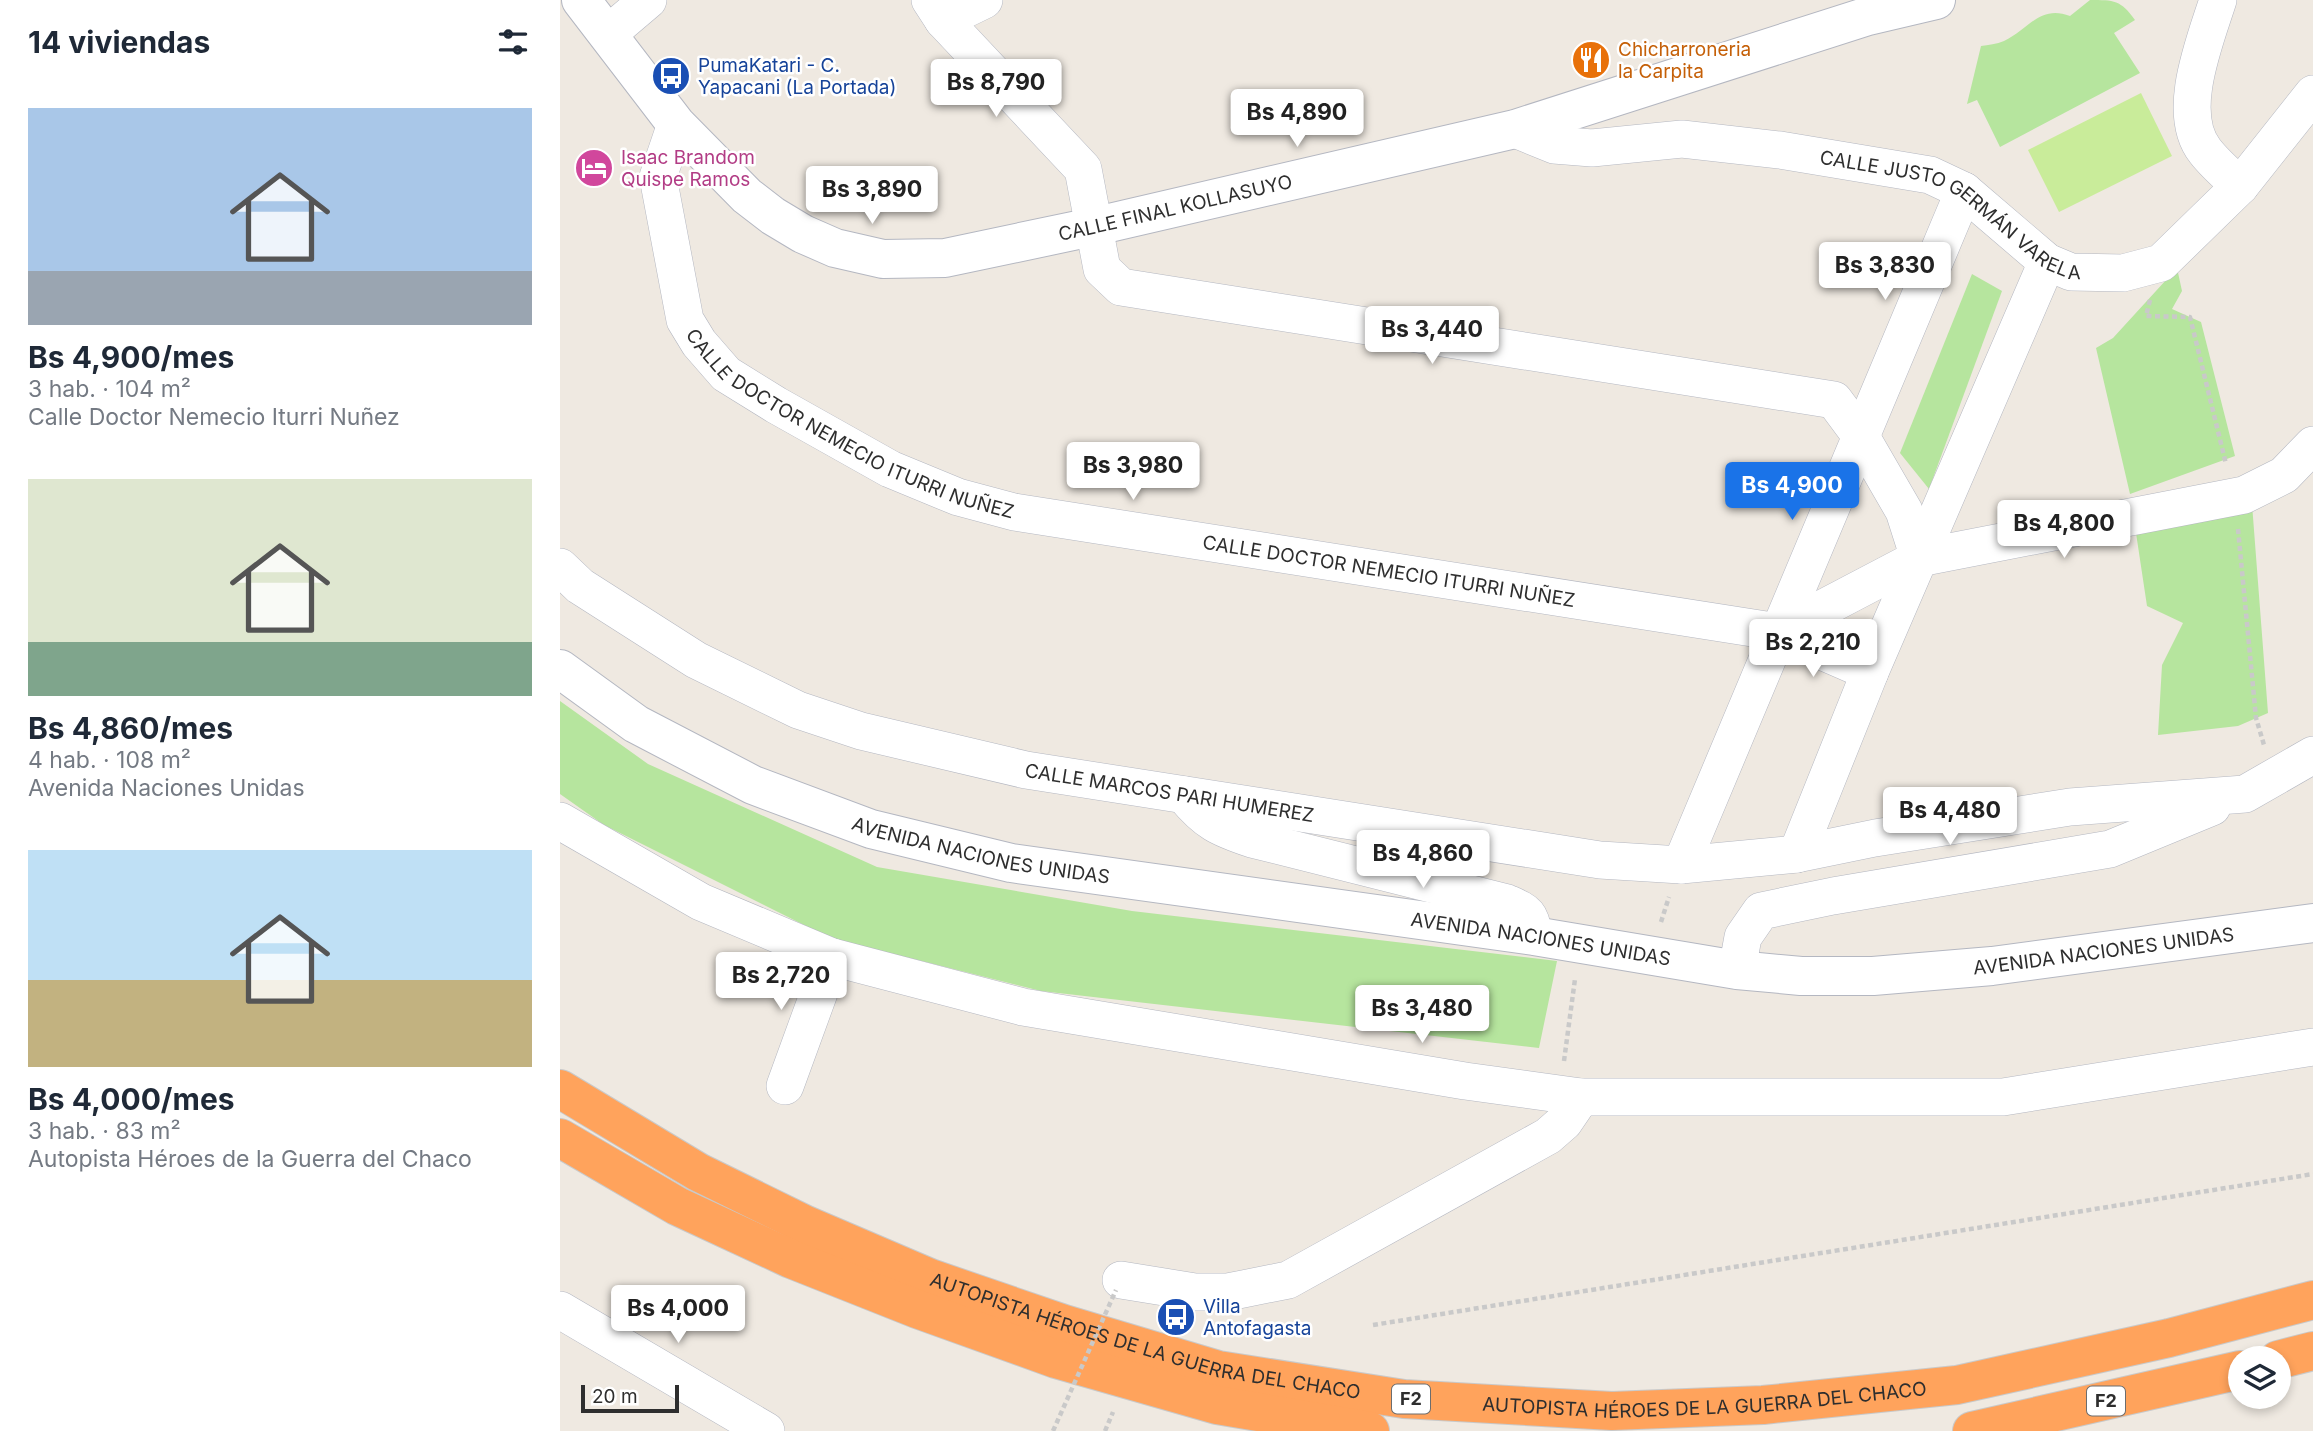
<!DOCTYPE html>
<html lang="es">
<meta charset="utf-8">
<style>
:root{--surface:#fff;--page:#f6f6f7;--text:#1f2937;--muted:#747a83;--accent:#1a73e8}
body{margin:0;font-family:Inter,sans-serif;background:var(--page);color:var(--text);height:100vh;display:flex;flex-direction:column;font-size:26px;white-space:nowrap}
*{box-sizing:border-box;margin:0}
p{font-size:23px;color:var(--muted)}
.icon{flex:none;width:38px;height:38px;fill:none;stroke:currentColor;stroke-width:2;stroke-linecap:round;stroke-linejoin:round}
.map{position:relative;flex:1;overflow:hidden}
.drawer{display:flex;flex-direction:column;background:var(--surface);width:560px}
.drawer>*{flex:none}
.buttons{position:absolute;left:1668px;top:1346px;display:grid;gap:14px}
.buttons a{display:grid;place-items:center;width:63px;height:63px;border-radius:50%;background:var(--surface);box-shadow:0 4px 10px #0003;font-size:35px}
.scale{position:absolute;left:21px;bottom:18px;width:98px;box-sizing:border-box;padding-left:7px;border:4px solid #2e2e2e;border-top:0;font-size:19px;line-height:24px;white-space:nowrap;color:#2e2e2e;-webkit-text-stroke:5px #fff;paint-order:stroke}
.price{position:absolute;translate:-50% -60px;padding:0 16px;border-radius:7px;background:#fff;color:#222;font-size:23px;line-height:46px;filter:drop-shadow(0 2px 4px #0008)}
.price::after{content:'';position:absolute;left:50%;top:42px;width:21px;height:16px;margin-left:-10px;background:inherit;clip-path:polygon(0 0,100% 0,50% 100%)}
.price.active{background:var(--accent);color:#fff}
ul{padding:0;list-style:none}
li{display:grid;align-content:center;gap:14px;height:371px;padding:0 28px}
li span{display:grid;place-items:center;height:217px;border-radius:0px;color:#555}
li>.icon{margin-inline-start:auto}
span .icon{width:126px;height:126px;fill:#fffc;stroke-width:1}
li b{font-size:30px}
h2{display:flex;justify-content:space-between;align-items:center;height:84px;padding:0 28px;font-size:30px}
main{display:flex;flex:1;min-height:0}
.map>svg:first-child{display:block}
.green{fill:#b6e59e}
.pitch{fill:#c9ec9a}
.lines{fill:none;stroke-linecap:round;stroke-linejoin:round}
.street-casing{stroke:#b4b7c1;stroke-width:38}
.secondary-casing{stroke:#b4b7c1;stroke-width:40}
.highway-casing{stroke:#c9c9c9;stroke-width:40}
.path{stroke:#c9c9c9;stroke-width:4.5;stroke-dasharray:5 3.5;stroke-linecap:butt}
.street{stroke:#fff;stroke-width:37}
.secondary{stroke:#fff;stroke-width:38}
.highway{stroke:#ffa35c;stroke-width:38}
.path-bridge{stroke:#c9c9c9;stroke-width:4.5;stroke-dasharray:5 3.5;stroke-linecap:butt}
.labels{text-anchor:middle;stroke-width:5;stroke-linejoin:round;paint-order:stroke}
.shield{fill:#fff;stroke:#6d6d6d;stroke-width:2}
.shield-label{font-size:18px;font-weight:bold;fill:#2e2e2e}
.food-label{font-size:19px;fill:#c56008;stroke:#fff;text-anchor:start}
.transit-label{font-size:19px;fill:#164399;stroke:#fff;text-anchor:start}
.hotel-label{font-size:19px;fill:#b23c85;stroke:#fff;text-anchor:start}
.street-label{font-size:19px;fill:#2e2e2e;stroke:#fff}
</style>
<main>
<section class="drawer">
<h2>14 viviendas<svg class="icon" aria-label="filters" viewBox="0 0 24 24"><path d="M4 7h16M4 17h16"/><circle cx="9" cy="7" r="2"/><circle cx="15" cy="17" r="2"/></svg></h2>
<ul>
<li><span style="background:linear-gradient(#a9c7e8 75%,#9aa5b1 0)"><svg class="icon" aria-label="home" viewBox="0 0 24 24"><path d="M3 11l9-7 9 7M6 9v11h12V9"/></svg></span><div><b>Bs 4,900/mes</b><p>3 hab. · 104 m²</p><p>Calle Doctor Nemecio Iturri Nuñez</p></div></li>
<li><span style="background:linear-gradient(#dfe7d0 75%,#7fa58c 0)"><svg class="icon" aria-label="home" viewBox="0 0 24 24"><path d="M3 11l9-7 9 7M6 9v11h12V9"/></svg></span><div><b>Bs 4,860/mes</b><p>4 hab. · 108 m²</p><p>Avenida Naciones Unidas</p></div></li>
<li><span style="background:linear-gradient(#bfe0f5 60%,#c2b280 0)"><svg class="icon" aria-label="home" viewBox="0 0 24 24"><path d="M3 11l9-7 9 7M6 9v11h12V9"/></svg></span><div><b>Bs 4,000/mes</b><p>3 hab. · 83 m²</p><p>Autopista Héroes de la Guerra del Chaco</p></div></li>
</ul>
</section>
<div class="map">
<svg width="1753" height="1431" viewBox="0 0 1753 1431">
<rect width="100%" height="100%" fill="#efe9e1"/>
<g class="green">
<path d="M1530,0C1554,0 1561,0 1575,20L1554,33L1580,73L1440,147L1417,100L1407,104L1421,46C1428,45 1437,44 1444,41C1468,30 1480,4 1510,16Z"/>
<polygon points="1617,268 1622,291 1612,309 1641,322 1675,456 1570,494 1536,348 1553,338"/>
<polygon points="1412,274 1442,291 1369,489 1340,453"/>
<polygon points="1692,504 1708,713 1678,726 1598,735 1602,665 1623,623 1587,606 1576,533"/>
<polygon points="0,701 88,764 317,867 572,911 997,961 979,1048 481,991 270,938 44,825 0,794"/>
</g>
<polygon class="pitch" points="1581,93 1612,156 1499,212 1468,150"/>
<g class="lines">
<defs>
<g id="street">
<polyline points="370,0 383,20 523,169 542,269 561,287 1274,400 1300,435 1344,511 1359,558"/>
<path d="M1658,0C1645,41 1615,113 1645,151C1655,164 1668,175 1680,186"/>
<polyline points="383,20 424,0"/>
<polyline points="48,34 88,0"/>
<path id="s1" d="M116,124L98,177L125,320L139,343L166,374L216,405L330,469L398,497L454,512L1218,632L1310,672"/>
<path id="s2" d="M955,129L994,145L1032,148L1122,139L1220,150L1370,175L1404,191L1487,262L1511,272L1563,273L1601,263L1680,186L1753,94"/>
<path id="s3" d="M0,567L20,586L136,660L238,710L301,731L466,770L1040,860L1121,865L1237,854L1315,838L1510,807L1685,794L1753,755"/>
<polyline points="1218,632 1359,558 1684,495 1724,475 1753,445"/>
<path d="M624,795C646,822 659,828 692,839L947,903C967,912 971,913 974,936"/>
<polyline points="0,821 141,902 272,957 463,1007 905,1081 1021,1097 1443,1097 1753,1047"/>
<polyline points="1237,854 1310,672 1487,262"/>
<polyline points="1121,865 1404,191"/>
<polyline points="1177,970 1183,937 1201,911 1273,896 1550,849 1652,807"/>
<polyline points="225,1086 272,957"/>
<polyline points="561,1280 635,1292 668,1292 728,1280 988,1136 1004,1122 1021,1097"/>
<polyline points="0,1310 206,1431"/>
</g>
<g id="secondary">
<path id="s4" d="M21,0L116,124L187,196L213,216L243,234L275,248L323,259L385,258L532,227L955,129L1308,16L1376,0"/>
<path id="s5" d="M0,669L76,724L193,785L311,829L451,863L974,936L1177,970L1241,976H1313L1432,966L1753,923"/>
</g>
<g id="highway">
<path id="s6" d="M0,1089L138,1172L246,1225L370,1278L504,1324L658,1370L844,1399L1052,1411L1203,1405L1397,1385L1609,1338L1753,1300"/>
<polyline points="0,1138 117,1206 231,1259 357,1309 496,1359 657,1405 810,1431"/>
<polyline points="1718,1360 1753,1351"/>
<polyline points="1412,1431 1680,1370"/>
</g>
</defs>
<use href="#street" class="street-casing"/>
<use href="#secondary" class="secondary-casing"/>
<use href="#highway" class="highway-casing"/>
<g class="path">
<polyline points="1590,300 1586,316 1630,317 1666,464"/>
<polyline points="1678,529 1696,718 1704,745"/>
<polyline points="1101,922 1109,897"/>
<polyline points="1004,1061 1015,979"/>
<polyline points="813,1325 1753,1174"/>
<polyline points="545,1431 553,1412"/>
</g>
<use href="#street" class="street"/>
<use href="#secondary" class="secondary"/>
<use href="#highway" class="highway"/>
<polyline class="path-bridge" points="493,1431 556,1290"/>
</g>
<defs>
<symbol id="restaurant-disc" viewBox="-11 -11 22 22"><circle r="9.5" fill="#e8710a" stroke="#fff"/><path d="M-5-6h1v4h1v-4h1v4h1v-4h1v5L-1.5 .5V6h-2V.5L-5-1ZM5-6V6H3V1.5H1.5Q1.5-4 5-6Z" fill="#fff"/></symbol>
<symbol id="bus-disc" viewBox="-11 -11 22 22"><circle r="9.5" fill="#1a4fb4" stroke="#fff"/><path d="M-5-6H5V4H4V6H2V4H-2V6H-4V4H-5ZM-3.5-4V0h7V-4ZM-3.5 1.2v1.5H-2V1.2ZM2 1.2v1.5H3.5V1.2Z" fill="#fff"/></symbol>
<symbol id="hotel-disc" viewBox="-11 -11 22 22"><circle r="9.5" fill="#d1479c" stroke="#fff"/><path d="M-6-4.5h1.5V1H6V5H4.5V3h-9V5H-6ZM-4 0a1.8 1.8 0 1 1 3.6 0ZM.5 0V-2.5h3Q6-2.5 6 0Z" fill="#fff"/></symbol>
</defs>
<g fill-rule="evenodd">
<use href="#restaurant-disc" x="1009" y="38" width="44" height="44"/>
<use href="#bus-disc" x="89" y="54" width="44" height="44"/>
<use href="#hotel-disc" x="12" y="146" width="44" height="44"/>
<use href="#bus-disc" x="594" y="1295" width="44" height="44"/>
</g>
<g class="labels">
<g class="shield">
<rect x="832" y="1384.5" width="38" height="29" rx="5"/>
<rect x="1527" y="1386.5" width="38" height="29" rx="5"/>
</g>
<g class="shield-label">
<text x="851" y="1405">F2</text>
<text x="1546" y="1407">F2</text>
</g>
<g class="food-label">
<text x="1058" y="56">Chicharroneria<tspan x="1058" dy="22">la Carpita</tspan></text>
</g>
<g class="transit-label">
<text x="138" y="72">PumaKatari - C.<tspan x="138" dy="22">Yapacani (La Portada)</tspan></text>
<text x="643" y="1313">Villa<tspan x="643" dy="22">Antofagasta</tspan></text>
</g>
<g class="hotel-label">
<text x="61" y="164">Isaac Brandom<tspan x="61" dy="22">Quispe Ramos</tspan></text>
</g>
<g class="street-label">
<text dy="7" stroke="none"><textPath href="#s4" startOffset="707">CALLE FINAL KOLLASUYO</textPath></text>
<text dy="7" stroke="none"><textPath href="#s2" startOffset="457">CALLE JUSTO GERMÁN VARELA</textPath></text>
<text dy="7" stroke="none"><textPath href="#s1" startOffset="402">CALLE DOCTOR NEMECIO ITURRI NUÑEZ</textPath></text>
<text dy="7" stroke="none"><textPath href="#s1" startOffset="970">CALLE DOCTOR NEMECIO ITURRI NUÑEZ</textPath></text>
<text dy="7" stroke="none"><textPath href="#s3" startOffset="660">CALLE MARCOS PARI HUMEREZ</textPath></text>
<text dy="7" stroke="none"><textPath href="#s5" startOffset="464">AVENIDA NACIONES UNIDAS</textPath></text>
<text dy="7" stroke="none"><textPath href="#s5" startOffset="1031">AVENIDA NACIONES UNIDAS</textPath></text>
<text dy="7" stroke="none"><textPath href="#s5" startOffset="1598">AVENIDA NACIONES UNIDAS</textPath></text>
<text dy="7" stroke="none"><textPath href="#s6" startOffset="640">AUTOPISTA HÉROES DE LA GUERRA DEL CHACO</textPath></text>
<text dy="7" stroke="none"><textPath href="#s6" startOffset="1208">AUTOPISTA HÉROES DE LA GUERRA DEL CHACO</textPath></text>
</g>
</g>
</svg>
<div class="buttons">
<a><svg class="icon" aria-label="layers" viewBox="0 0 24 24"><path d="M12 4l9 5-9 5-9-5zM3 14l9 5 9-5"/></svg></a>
</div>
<div class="scale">20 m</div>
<b class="price" style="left:436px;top:119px">Bs 8,790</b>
<b class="price" style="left:737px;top:149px">Bs 4,890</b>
<b class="price" style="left:312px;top:226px">Bs 3,890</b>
<b class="price" style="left:1325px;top:302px">Bs 3,830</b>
<b class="price" style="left:872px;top:366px">Bs 3,440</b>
<b class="price" style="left:573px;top:502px">Bs 3,980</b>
<b class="price active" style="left:1232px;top:522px">Bs 4,900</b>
<b class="price" style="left:1504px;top:560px">Bs 4,800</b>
<b class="price" style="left:1253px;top:679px">Bs 2,210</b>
<b class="price" style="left:1390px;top:847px">Bs 4,480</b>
<b class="price" style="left:863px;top:890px">Bs 4,860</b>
<b class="price" style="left:221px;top:1012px">Bs 2,720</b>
<b class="price" style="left:862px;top:1045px">Bs 3,480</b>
<b class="price" style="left:118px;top:1345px">Bs 4,000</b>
</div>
</main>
